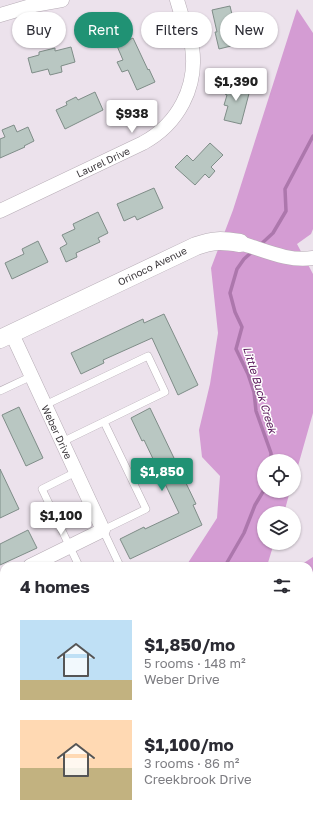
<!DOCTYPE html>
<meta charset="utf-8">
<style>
:root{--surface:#fff;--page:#f2f2f3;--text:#2b2b33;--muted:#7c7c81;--accent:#209274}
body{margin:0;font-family:"Golos Text",sans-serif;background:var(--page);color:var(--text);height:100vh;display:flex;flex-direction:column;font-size:15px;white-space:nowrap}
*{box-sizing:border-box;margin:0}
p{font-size:13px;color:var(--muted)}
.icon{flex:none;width:22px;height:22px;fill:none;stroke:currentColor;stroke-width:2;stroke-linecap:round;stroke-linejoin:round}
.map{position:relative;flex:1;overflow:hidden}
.sheet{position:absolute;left:0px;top:562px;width:313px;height:256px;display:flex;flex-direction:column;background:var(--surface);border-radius:12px 12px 0 0;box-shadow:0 1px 3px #0004}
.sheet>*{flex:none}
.guide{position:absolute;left:12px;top:12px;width:289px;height:36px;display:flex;gap:8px}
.fabs{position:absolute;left:257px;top:454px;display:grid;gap:8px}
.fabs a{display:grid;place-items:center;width:44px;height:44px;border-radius:50%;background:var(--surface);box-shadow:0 1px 3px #0004;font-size:20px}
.price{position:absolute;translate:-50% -34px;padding:0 9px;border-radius:4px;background:#fff;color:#222;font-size:13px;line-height:26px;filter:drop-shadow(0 1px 2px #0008)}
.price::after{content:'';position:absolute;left:50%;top:24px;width:12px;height:9px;margin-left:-6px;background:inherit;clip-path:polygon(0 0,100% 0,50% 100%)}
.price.on{background:var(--accent);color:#fff}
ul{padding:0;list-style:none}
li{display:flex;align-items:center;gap:12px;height:100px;padding:0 20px}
li span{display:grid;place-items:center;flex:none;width:112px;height:80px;border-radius:0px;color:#555}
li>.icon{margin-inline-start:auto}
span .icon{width:48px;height:48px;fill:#fffc;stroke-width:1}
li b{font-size:17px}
h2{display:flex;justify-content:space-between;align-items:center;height:48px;padding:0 20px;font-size:17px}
.pill{padding:0 14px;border-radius:18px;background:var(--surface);box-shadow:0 1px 3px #0004;font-size:14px;line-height:36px}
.pill.on{background:var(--accent);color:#fff}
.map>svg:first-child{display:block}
.forest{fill:#d49cd3}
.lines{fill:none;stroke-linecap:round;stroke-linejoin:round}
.stream{stroke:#ac77ac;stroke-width:3.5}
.building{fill:#b9c7c2;stroke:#7f8d88}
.service-casing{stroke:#b6acb5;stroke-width:8}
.minor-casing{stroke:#b6acb5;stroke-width:15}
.tertiary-casing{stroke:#b6acb5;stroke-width:19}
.service{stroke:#fff;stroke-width:7}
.minor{stroke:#fff;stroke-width:14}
.tertiary{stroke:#fff;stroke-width:18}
.labels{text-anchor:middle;stroke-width:3;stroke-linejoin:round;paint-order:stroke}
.street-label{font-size:10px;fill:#3c383c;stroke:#fff}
.water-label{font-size:11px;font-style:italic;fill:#5a195b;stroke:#fff}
</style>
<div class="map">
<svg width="313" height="818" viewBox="0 0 313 818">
<rect width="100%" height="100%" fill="#ece2ec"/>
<g class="forest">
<polygon points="297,9 313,33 313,229 311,234 297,244 313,274 313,413 294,480 294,461 264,461 264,491 290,491 284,513 264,513 264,543 274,543 267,566 186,566 217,518 220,476 202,457 199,430 210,384 218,333 211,268 233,210"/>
<polygon points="313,557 313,744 309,744 309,566 299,566"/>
</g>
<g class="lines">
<g class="stream">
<polyline points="259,246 273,233 286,211 285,189 313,136"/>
<polyline points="253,251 244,259 237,269 230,293 235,312 242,327 236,349 248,374 254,392 256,411 271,453 271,461"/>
<polyline points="225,566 244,533 255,505 264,490"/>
<polyline points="309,709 313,710"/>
</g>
</g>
<g class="building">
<polygon points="230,6 239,44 219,49 215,32 217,32 212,10"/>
<polygon points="133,38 148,70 149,69 155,82 137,90 128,70 122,72 117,62 123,60 117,46"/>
<polygon points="71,47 75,62 61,66 62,72 50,75 48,69 32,73 28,58 39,55 39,52 55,48 55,51"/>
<polygon points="229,81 251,86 241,124 224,120 228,106 224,105 227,95 225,94"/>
<polygon points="95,92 103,110 65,129 56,110 67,105 66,102 76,97 78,100"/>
<polygon points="14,125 17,132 28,127 34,141 24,146 25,147 0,158 0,139 5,137 2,130"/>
<polygon points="210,143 223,155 211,167 215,171 209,178 205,174 195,185 175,167 187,155 193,161"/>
<polygon points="154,188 163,208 137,220 135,216 124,221 117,204"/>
<polygon points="98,212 108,233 98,238 100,242 76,253 77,257 66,262 60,248 67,244 62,235 75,229 73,224"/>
<polygon points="38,241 48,262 12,279 5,263 24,254 22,249"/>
<polygon points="164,314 198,385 178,395 152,338 103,360 104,363 81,374 71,353 143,319 144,323"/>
<polygon points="19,407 43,458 26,466 2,415"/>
<polygon points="150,408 196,504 193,505 202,525 130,559 120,539 144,527 145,529 179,513 144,440 142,441 131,418"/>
<polygon points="0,469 19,509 0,518"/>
<polygon points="28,530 37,548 0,565 0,544"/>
</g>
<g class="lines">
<defs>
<g id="service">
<polyline points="0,391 32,376"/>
<polyline points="45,405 148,356 165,392 62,442"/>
<polyline points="104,422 146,509 103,530 120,566"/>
<polyline points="76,472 42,489 79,566"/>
</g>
<g id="minor">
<polyline points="0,15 34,5 62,0"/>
<path d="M0,211L143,143C178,124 198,87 192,47C191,41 188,35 186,30C183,20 180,10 177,0"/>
<path d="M240,243C264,250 288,262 313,258"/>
<polyline points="12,334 103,530 30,566"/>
<polyline points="0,581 4,589"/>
<polyline points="0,632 4,631"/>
<polyline points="130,814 132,818"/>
<polyline points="70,818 79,814"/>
</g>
<path id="tertiary" d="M0,339L196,246C214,240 221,240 240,243"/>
</defs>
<use href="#service" class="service-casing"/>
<use href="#minor" class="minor-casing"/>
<use href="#tertiary" class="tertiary-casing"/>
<use href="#service" class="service"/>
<use href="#minor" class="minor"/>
<use href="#tertiary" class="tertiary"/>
</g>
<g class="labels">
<g class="street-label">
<text transform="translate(103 162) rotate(-25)" y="4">Laurel Drive</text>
<text transform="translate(152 266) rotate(-26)" y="4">Orinoco Avenue</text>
<text transform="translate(57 432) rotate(65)" y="4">Weber Drive</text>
</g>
<g class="water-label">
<text transform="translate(260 390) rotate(73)" y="4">Little Buck Creek</text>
</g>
</g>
</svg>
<div class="fabs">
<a><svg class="icon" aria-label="locate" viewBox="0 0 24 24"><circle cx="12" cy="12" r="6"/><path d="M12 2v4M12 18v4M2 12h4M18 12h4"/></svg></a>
<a><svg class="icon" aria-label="layers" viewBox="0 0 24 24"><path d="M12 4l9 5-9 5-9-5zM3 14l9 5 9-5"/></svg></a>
</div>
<b class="price" style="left:236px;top:102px">$1,390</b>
<b class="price" style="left:132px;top:134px">$938</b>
<b class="price on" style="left:162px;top:492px">$1,850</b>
<b class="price" style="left:61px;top:536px">$1,100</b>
<div class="guide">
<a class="pill">Buy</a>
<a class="pill on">Rent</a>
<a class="pill">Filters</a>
<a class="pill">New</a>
</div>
<section class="sheet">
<h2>4 homes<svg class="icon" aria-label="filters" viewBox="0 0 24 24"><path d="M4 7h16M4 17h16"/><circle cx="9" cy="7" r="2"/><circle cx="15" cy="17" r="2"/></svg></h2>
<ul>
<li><span style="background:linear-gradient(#bfe0f5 75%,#c2b280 0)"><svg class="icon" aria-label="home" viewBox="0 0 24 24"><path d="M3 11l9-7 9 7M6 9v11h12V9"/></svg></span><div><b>$1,850/mo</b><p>5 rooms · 148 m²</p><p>Weber Drive</p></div></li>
<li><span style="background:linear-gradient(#ffd9b3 60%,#c2b280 0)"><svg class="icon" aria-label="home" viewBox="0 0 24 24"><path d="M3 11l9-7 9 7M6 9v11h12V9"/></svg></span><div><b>$1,100/mo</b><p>3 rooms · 86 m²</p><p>Creekbrook Drive</p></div></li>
</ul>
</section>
</div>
